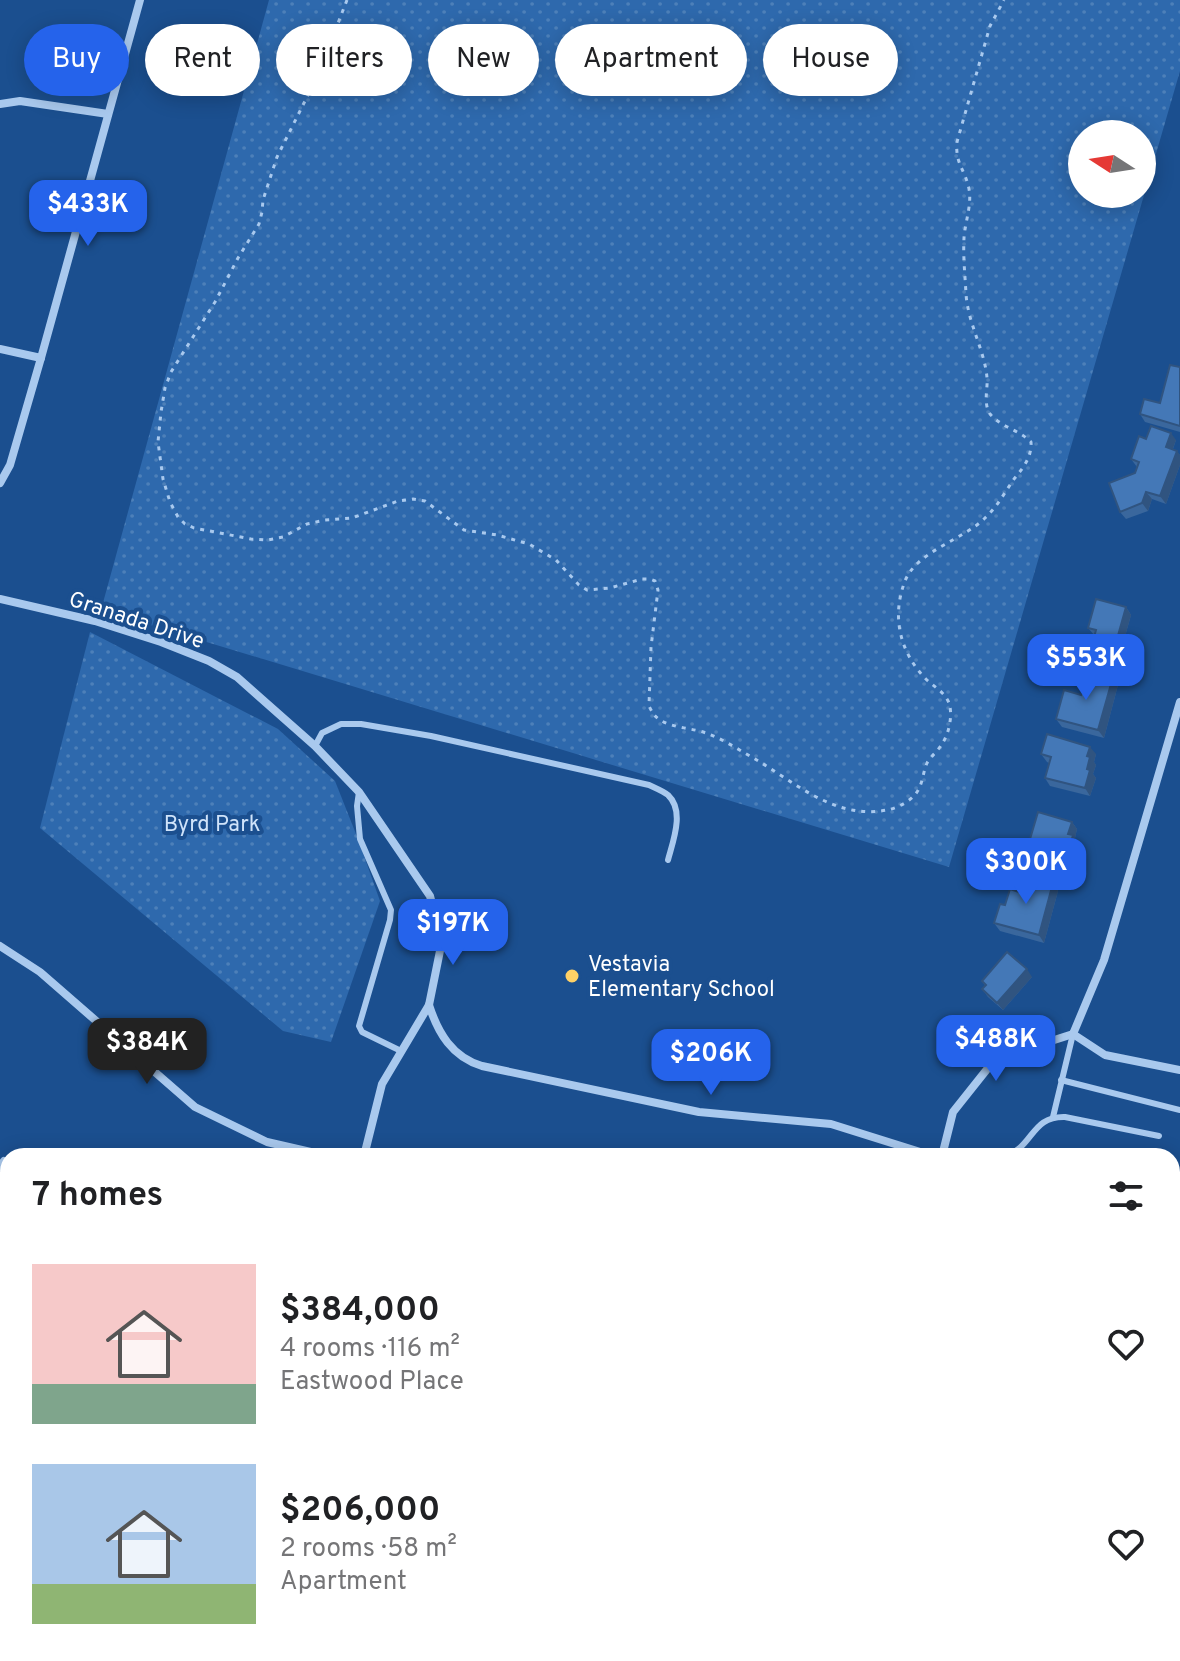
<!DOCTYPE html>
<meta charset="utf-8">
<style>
:root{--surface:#fff;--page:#f2f2f2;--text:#202124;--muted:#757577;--accent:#2563eb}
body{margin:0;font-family:Overpass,sans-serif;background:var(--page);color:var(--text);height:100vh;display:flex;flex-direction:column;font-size:30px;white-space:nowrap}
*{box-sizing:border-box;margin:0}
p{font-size:26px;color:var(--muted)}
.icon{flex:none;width:44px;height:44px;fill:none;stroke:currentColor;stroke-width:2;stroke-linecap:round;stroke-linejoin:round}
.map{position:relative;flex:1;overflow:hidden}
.side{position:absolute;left:0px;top:1148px;width:1180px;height:514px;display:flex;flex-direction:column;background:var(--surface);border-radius:24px 24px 0 0;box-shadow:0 4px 20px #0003}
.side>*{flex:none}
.hud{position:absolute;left:24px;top:24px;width:1132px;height:72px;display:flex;gap:16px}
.needle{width:52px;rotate:282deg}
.controls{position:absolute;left:1068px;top:120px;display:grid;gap:16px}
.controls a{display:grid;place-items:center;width:88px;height:88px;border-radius:50%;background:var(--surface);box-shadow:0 4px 20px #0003;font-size:40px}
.price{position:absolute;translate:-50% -68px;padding:0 18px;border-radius:16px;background:var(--accent);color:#fff;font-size:26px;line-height:52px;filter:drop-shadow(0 2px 4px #0008)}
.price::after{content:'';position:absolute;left:50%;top:48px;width:24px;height:18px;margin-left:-12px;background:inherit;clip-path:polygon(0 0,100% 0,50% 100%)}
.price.on{background:#222;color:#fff}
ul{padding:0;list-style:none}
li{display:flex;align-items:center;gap:24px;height:200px;padding:0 32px}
li span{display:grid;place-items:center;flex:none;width:224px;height:160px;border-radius:0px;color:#555}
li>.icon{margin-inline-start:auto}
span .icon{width:96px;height:96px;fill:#fffc;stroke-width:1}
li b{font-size:34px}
h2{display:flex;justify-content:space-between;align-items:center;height:96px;padding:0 32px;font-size:34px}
.chip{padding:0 28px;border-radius:36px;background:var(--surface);box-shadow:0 4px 20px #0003;font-size:28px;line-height:72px}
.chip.on{background:var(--accent);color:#fff}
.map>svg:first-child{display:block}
.grass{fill:url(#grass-dots);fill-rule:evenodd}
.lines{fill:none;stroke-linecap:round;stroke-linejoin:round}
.path{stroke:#a9c9ee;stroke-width:3;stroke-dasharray:4 6;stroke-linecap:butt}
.lane{stroke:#a9c9ee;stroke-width:6}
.street{stroke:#a9c9ee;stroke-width:8}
.primary{stroke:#f0f6ff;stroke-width:20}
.wall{fill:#3a679d}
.shaded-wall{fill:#305480}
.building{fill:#4478b7;stroke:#305480;stroke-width:2}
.poi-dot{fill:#ffd166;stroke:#1b4f8f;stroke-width:3}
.labels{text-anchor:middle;stroke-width:8;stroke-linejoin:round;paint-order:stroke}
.street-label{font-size:22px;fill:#fff;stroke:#1b4f8f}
.park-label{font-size:22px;fill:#cfe3fa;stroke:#1b4f8f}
.poi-label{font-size:22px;fill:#fff;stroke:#1b4f8f;text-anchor:start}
</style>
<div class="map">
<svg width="1180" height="1661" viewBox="0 0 1180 1661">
<defs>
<pattern id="grass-dots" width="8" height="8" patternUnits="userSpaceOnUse" patternTransform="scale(2)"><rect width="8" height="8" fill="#2e69ad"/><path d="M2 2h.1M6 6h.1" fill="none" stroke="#4d80b9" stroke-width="1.8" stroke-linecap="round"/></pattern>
</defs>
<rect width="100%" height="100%" fill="#1b4f8f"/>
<g class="grass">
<path d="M269,0H1180V71L949,867L101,610ZM1082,134H1142V194H1082Z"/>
<polygon points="90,632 278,729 335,781 358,839 380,901 331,1042 283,1031 40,828"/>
</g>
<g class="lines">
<path class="path" d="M347,0L318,75L277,157L263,200L262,212L259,224L238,258L215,302L171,372L165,388L161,412L158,442L163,479L170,502L178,517L185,524L194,528L251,539L268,540L283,537L307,524L325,520L352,518L398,501L413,499L425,501L464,530L497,535L529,544L556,560L579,585L587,590L610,588L642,579H650L655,581L658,590L651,647L649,706C652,712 654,716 660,720C673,728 692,728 706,733C723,739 739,750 755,759C796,783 835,820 887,810C898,808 911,801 917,792C923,783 923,772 927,763C931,756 938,751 942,744C949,734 953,715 949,703C945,693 936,688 928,681C900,654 891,617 905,581C917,551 963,540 985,518C997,507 1005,492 1014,479C1023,468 1032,457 1031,442C1019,430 1001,427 990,414C983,403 988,389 987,378C985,351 968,324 966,294C965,275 963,256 964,238C965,222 972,205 969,189C965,169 955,164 957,142L990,26L1004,0"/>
<g class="lane">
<path d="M315,746L322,733L341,724H361L431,736L649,785C655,788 663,791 668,795C685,811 673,841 668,860"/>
<polyline points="359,792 357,806 360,839 391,910 390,920 359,1026 362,1032 401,1051"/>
<polyline points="1061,1080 1180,1110"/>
<polyline points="1053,1117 1073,1034"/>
<polyline points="943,1152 958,1156"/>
<path d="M1006,1156C1034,1146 1031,1116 1065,1117L1159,1136"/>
<polyline points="0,1297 8,1303"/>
<polyline points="0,1435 8,1425"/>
<polyline points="0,1579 8,1585"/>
<polyline points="120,1654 128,1661"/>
<polyline points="429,1654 436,1661"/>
<polyline points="631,1654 640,1661"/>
<polyline points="78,1661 84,1654"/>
<polyline points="314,1661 320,1654"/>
<polyline points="364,1661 369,1654"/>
<polyline points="396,1661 403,1654"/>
<polyline points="473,1661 479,1654"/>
</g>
<g class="street">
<polyline points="0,104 20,101 108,114"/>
<polyline points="0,349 41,358"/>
<polyline points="0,483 10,465 41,358 140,0"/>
<polyline points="0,599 95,621 161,642 209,661 237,677 315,746 359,792 430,896 442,941 429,1005 382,1084 364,1156"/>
<polyline points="0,946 40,972 195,1107 267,1142 328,1156"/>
<path d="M429,1005C438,1033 452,1057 482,1066L699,1112L831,1124L933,1156"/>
<polyline points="1073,1034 1104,960 1180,702"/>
<polyline points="1073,1034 1105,1055 1180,1070"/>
<polyline points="942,1156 953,1112 988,1068 1026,1049 1073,1034"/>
<polyline points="0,1167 4,1161"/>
<polyline points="0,1483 8,1469"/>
<polyline points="0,1504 8,1512"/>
<polyline points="1172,1542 1180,1544"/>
<polyline points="0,1575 8,1562"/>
<polyline points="682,1654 690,1661"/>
<polyline points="1026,1654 1058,1661"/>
<polyline points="800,1661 802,1654"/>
</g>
<g class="primary">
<polyline points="0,1395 8,1402"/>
<polyline points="0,1453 8,1460"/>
<polyline points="226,1654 234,1661"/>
<polyline points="297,1654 304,1661"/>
</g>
</g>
<g class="wall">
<polygon points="1180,367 1180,432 1145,422 1140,414 1160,403"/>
<polygon points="1176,440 1173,449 1180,455 1180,465 1166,504 1152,499 1148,511 1126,519 1120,512 1137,467 1131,459"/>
<polygon points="1126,607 1131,615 1117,665 1096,659 1090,651 1095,636 1088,628"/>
<polygon points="1118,685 1104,738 1062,727 1056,719 1081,695"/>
<polygon points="1041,754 1096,754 1094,762 1096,765 1093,774 1096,778 1090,796 1050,786 1045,778 1049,763 1047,762"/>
<polygon points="1072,822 1077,829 1075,838 1078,843 1076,853 1077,855 1069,875 1030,864 1025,856"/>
<polygon points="1053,883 1058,891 1044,943 1000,931 994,923 1005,905 1019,892"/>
<polygon points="1032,977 1003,1010 988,997 982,989 985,986 982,981"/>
</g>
<g class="shaded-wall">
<polygon points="1171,433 1176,440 1171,454 1166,447"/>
<polygon points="1177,451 1180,455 1180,465 1166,504 1160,496"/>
<polygon points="1146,492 1152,499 1148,511 1142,503"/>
<polygon points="1126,607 1131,615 1117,665 1112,657"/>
<polygon points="1113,677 1118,685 1104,738 1098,730"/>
<polygon points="1090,747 1096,754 1094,762 1096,765 1093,774 1096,778 1090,796 1085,788 1087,756"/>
<polygon points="1072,822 1077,829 1075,838 1078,843 1076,853 1077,855 1069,875 1063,867 1070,846 1068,834"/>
<polygon points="1053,883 1058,891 1044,943 1039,935"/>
<polygon points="1027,969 1032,977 1003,1010 997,1003"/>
</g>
<g class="building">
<polygon points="1170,365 1180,367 1180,426 1140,414 1144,399 1160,403"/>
<polygon points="1151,426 1171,433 1166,447 1177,451 1160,496 1146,492 1142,503 1120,512 1109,483 1135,473 1139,462 1131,459 1139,436 1146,439"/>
<polygon points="1096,599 1126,607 1112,657 1090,651 1096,630 1088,628"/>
<polygon points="1087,670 1113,677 1098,730 1056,719 1064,690 1081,695"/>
<polygon points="1047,734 1090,747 1087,756 1090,757 1087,769 1090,770 1085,788 1045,778 1051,757 1041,754"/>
<polygon points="1038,812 1072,822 1068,834 1073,835 1070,846 1071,847 1063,867 1025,856"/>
<polygon points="1024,875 1053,883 1039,935 994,923 1000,904 1005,905 1010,889 1019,892"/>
<polygon points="1007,952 1027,969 997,1003 982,989 986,985 982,981"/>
</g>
<circle class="poi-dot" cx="572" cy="976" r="8"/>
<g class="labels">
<g class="street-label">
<text transform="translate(137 619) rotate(18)" y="8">Granada Drive</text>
</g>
<g class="park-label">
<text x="212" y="831">Byrd Park</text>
</g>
<g class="poi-label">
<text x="588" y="971">Vestavia<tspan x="588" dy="25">Elementary School</tspan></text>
</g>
</g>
</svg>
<div class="controls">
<a><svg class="needle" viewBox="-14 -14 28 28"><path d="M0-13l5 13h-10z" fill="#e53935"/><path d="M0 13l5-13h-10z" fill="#757577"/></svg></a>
</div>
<b class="price" style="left:88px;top:248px">$433K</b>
<b class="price" style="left:1086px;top:702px">$553K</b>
<b class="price" style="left:1026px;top:906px">$300K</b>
<b class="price" style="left:453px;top:967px">$197K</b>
<b class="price" style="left:996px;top:1083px">$488K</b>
<b class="price on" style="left:147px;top:1086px">$384K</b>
<b class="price" style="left:711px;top:1097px">$206K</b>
<div class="hud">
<a class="chip on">Buy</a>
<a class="chip">Rent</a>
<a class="chip">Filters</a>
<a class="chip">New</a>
<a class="chip">Apartment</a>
<a class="chip">House</a>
</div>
<section class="side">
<h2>7 homes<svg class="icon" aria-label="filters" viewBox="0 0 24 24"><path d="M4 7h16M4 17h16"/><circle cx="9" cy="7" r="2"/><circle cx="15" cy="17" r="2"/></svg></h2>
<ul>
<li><span style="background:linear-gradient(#f6c9c9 75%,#7fa58c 0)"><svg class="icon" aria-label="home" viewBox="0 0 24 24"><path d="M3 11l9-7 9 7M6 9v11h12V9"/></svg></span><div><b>$384,000</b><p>4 rooms · 116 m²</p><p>Eastwood Place</p></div><svg class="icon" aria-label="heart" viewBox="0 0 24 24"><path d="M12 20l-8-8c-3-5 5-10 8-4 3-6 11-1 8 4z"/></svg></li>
<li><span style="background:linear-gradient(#a9c7e8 75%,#8fb573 0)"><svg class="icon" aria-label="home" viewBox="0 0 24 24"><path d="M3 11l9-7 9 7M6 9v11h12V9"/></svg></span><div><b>$206,000</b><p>2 rooms · 58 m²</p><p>Apartment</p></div><svg class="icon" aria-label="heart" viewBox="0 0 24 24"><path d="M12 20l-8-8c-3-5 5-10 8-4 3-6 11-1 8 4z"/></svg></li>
</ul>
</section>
</div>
